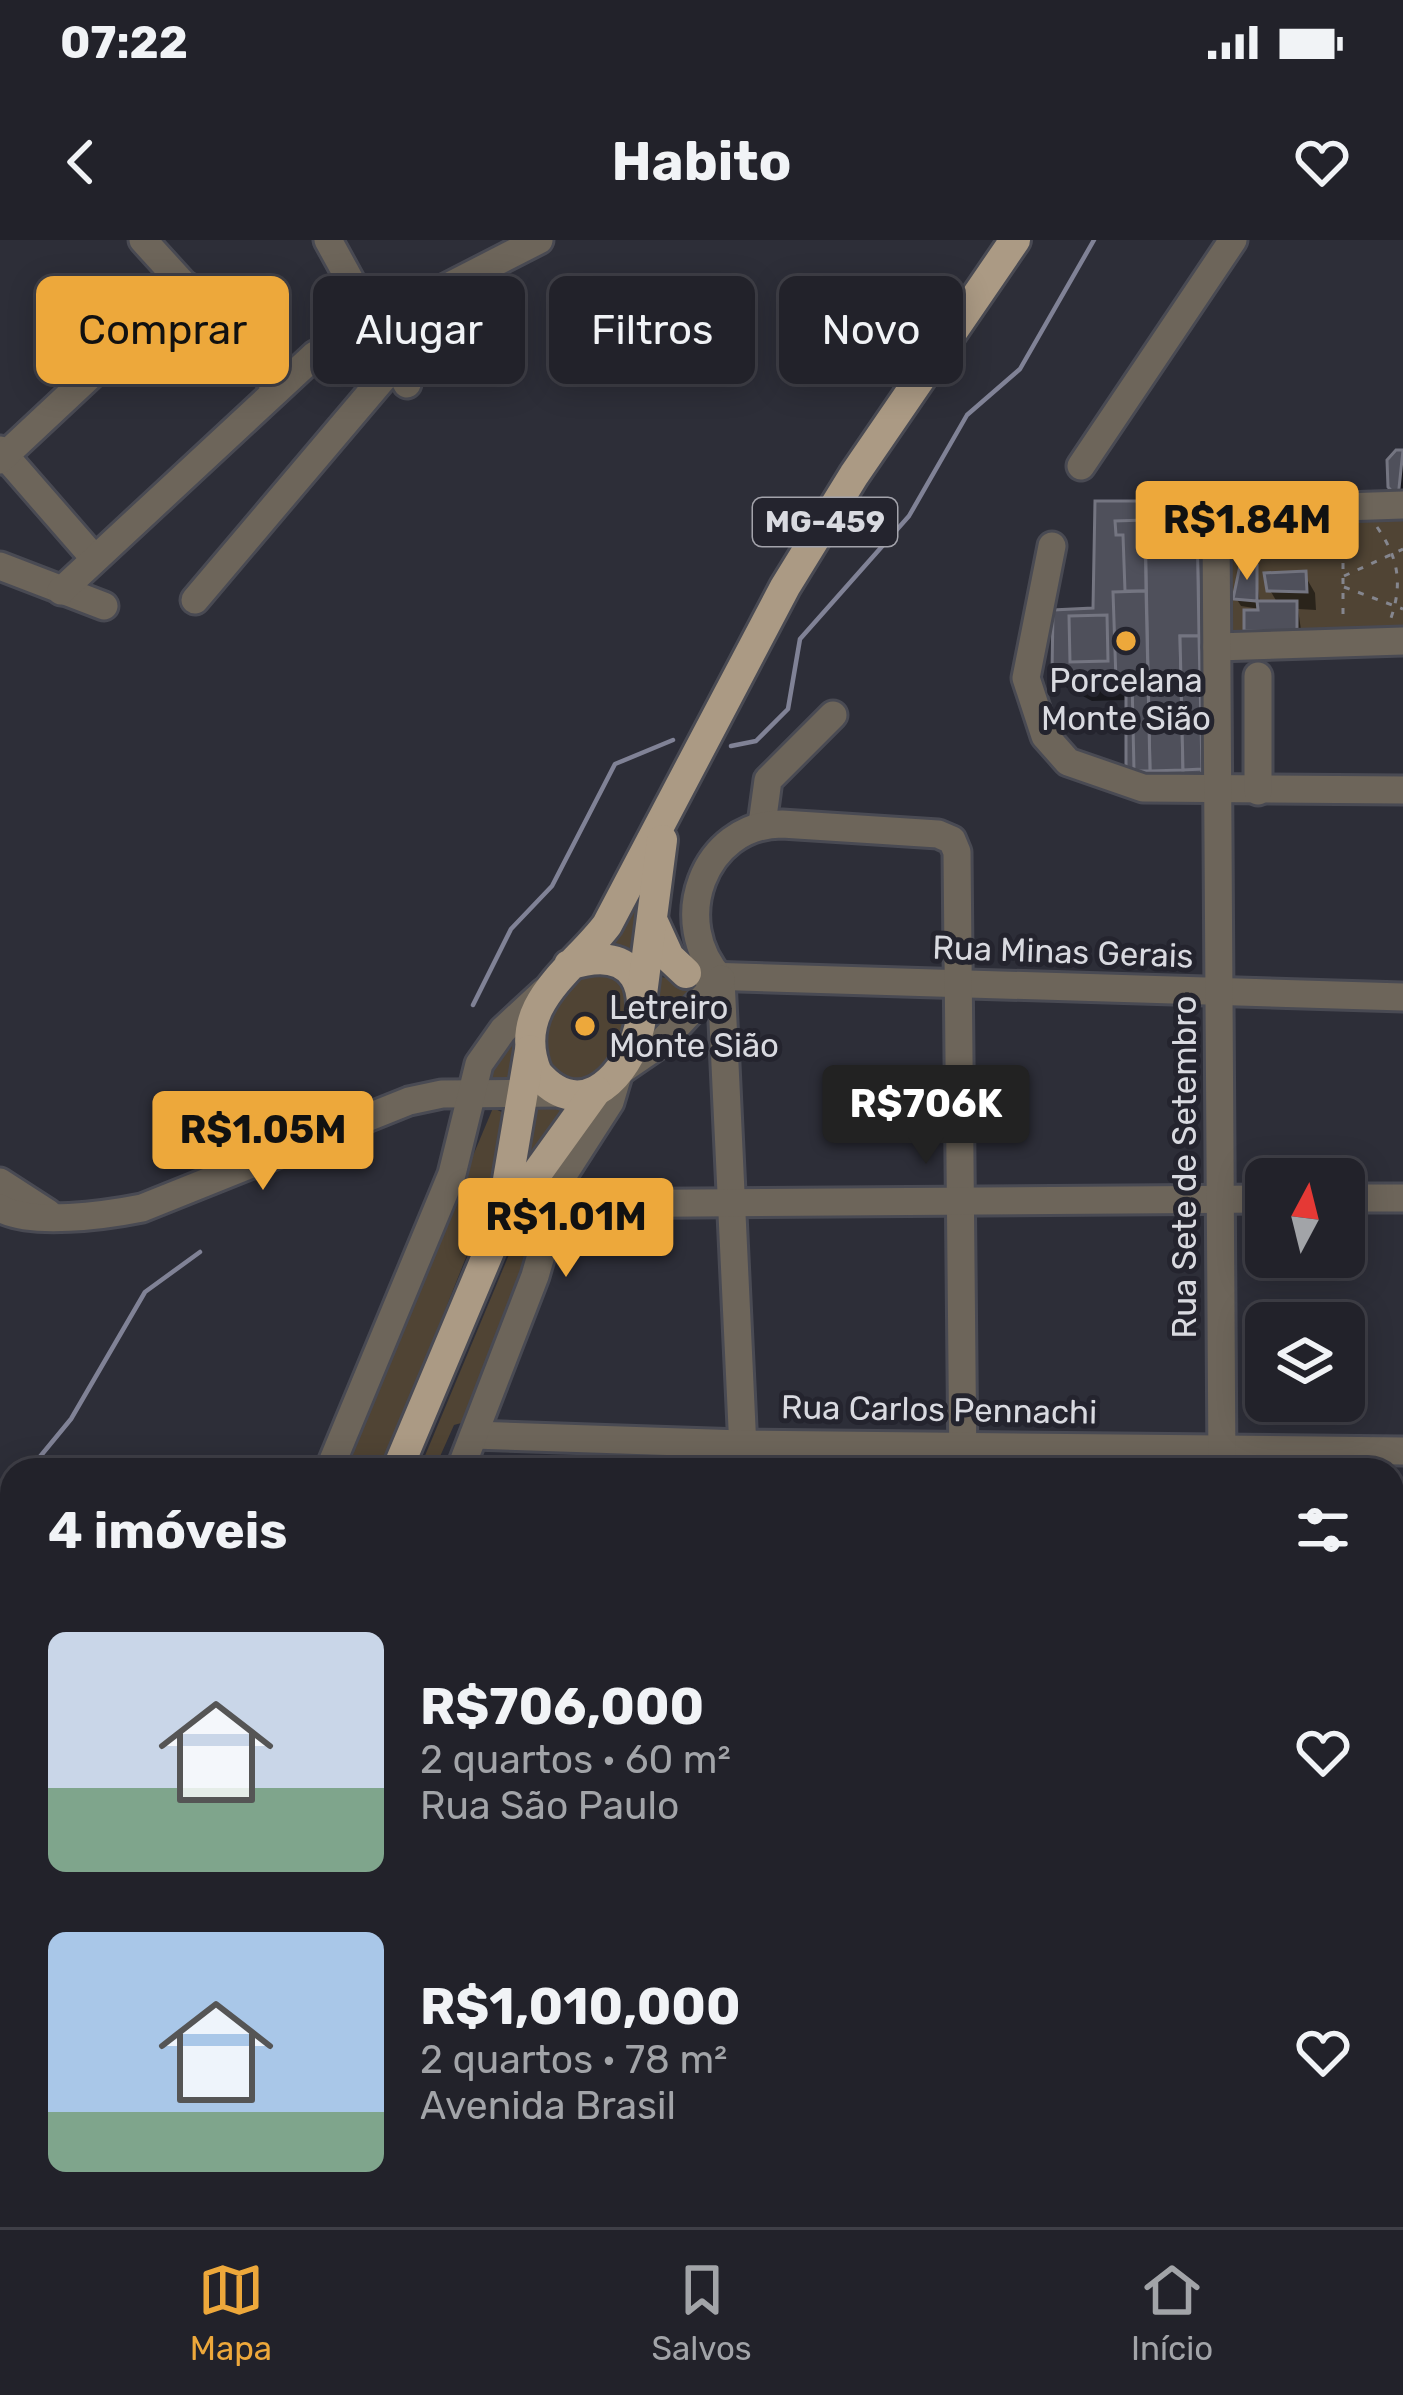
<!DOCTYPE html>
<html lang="pt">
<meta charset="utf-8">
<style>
:root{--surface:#22222a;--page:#2e2f36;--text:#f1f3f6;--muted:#a2a4a8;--line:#3f3f47;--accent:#eda83b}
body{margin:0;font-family:Rubik,sans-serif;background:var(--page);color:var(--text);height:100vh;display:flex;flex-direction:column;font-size:45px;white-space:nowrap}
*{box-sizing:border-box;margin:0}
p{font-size:39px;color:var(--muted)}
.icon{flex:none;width:66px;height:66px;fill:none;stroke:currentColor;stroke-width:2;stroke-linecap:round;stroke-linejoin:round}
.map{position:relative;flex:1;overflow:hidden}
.side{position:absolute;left:0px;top:1218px;width:1404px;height:771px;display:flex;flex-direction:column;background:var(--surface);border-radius:36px 36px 0 0;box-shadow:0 6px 30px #0003,0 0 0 3px var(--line)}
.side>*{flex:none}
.banner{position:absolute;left:36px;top:36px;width:1332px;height:108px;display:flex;gap:24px}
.needle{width:78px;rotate:7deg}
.fabs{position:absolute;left:1245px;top:918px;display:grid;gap:24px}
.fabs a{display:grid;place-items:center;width:120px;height:120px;border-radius:18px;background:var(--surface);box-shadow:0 6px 30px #0003,0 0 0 3px var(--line);font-size:60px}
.price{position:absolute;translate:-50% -102px;padding:0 27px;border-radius:12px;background:var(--accent);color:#111;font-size:39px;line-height:78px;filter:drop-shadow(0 3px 6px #0008)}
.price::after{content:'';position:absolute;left:50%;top:72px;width:36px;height:27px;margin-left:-18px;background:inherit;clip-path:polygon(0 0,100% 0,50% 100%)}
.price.current{background:#222;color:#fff}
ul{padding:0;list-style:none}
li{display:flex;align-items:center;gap:36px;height:300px;padding:0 48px}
li span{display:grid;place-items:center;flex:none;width:336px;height:240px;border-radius:18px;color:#555}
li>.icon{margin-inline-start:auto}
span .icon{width:144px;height:144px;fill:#fffc;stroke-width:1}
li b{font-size:51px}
h2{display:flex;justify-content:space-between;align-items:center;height:144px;padding:0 48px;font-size:51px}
.pill{padding:0 42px;border-radius:18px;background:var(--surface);box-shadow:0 6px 30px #0003,0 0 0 3px var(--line);font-size:42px;line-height:108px}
.pill.current{background:var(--accent);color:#111}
.status{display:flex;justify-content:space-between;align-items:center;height:84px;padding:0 60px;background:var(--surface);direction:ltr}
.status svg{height:33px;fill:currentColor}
header{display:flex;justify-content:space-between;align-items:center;height:156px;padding:0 48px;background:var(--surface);font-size:54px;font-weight:700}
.dock{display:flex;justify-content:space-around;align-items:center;height:168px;border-top:3px solid var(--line);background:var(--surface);font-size:33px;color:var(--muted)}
.dock a{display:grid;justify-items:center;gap:6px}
.dock .current{color:var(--accent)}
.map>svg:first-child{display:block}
.green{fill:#504434}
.shadow{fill:#0007}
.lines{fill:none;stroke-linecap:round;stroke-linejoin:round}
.stream{stroke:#808296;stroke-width:4.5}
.building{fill:#4f505b;stroke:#747581;stroke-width:3}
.minor-casing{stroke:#494a53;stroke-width:33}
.major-casing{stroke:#494a53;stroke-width:36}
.path{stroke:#85868e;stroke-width:3;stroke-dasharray:6 9;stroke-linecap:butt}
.minor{stroke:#6d655a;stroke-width:27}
.major{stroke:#ab9a84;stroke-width:30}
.poi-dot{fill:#eda83b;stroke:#24242e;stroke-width:4.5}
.labels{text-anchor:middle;stroke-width:10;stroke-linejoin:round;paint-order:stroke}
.shield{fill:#24242e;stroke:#a3a3ab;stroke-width:3}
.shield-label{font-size:30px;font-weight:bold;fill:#d9dae0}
.poi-label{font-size:33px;fill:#d9dae0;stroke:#24242e}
.street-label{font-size:33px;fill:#d9dae0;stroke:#24242e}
</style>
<div class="status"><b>07:22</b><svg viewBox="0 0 49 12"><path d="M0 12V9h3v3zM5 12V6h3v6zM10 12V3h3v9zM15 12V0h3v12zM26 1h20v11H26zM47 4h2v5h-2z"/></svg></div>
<header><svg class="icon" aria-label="back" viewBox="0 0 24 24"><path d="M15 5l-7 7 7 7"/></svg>Habito<svg class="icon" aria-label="heart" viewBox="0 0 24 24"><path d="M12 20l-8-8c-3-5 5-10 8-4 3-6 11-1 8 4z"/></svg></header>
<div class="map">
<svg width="1403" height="1987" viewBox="0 0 1403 1987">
<rect width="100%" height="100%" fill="#2d2e38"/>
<g class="green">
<polygon points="1403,274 1403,396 1229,400 1229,297 1240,283"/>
<polygon points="645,632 639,712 602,706"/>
<path d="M619,735C639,783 624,820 579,843L557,836C531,796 550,772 575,736Z"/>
<polygon points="654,736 707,744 642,808"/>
<polygon points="523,782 511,847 485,845 502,807"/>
<polygon points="527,866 572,867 512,954"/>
<polygon points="493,868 508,875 487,964 382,1230 341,1230"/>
<polygon points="558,921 541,959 524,1037 465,1182 454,1185 434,1230 419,1230 526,974"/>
<polygon points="1403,1758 1403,1927 1392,1926 1392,1773"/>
</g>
<g class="shadow">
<polygon points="1398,213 1403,213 1403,265 1391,246"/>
<polygon points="1195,264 1203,277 1208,552 1129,460 1092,461 1064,446 1055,432 1096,371"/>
<polygon points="1255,327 1260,364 1278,364 1270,350 1304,334 1315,353 1316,370 1298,369 1303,404 1255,404 1247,390 1260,369 1241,366 1236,358"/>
</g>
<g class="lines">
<g class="stream">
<polyline points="731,506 756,501 788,469 800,399 909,276 967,175 1020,129 1094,0"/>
<polyline points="473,765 511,689 552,646 615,524 673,500"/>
<polyline points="29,1230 71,1179 145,1052 200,1012"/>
<polyline points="0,1254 12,1242"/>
</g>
</g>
<g class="building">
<polygon points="1396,210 1403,210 1398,258 1388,247 1387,220"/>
<polygon points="1095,261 1197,261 1202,539 1126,539 1126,447 1082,448 1052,433 1053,370 1093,368"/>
<polygon points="1197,279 1199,396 1180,396 1183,530 1150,531 1145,280"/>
<polygon points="1145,280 1146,351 1125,351 1123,295 1116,295 1115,281"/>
<polygon points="1241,321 1257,325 1257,361 1233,359"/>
<polygon points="1306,331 1307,352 1267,351 1264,333"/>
<polygon points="1146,351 1148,439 1116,440 1113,352"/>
<polygon points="1257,361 1297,361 1297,391 1244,391 1244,370 1258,370"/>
<polygon points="1107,375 1108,421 1070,422 1069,376"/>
<polygon points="1180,396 1199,396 1202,529 1183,530"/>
<polygon points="1132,439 1148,439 1150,531 1134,531"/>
</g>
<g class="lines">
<defs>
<g id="minor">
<polyline points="143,0 277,147"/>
<polyline points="328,0 407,144"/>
<polyline points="0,210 94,318"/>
<polyline points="0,220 186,46"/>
<polyline points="1081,226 1233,0"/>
<polyline points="1052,306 1026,438 1045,496 1068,522 1143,548 1403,550"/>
<polyline points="0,326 104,366"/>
<polyline points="61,351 315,115 539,0"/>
<polyline points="195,360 395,124"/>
<polyline points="1217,407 1403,401"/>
<polyline points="1258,436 1258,551"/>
<polyline points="762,584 768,540 833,475"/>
<polyline points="706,736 1403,757"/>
<path d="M721,739C668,683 703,584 782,584L938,594L952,600L957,612L963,1230"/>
<polyline points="721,739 744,1230"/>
<polyline points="623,829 661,803 721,739"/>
<polyline points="0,942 48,973"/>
<polyline points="1344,958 1403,958"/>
<polyline points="555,964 1266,959"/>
<path d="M0,968C30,986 107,975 142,968L409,861L442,854L565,853"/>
<polyline points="474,1195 742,1204 1403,1211"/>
<polyline points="329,1230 452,934 479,824 503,790 544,752"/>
<polyline points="460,1230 535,1036 565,932 610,862 618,835"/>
<polyline points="1222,1230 1216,283 1230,271 1403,265"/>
<polyline points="0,1404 12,1386"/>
<polyline points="1392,1456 1403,1456"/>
<polyline points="1392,1737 1403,1721"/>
<polyline points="1392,1943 1403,1943"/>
<polyline points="403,1977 411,1987"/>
<polyline points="507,1977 516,1987"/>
<polyline points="1054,1977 1059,1987"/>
<polyline points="38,1987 43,1977"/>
<polyline points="126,1987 138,1977"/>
<polyline points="935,1987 940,1977"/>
<polyline points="1214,1987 1221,1977"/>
</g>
<g id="major">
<polyline points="654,684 669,717 686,733"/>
<path d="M569,725C709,679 619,930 537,833C509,766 573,730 607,685L785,347L854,235L1015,0"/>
<polyline points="642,754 662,600"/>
<polyline points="502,975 530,810"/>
<polyline points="397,1230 501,983 596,851"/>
<polyline points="77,1987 81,1977"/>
</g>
</defs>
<use href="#minor" class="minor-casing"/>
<use href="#major" class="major-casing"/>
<g class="path">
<path d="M1377,287C1398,317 1403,343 1391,378"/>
<polyline points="1343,293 1343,379"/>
<polyline points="1344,336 1403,309"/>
<polyline points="1344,347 1403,369"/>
</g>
<use href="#minor" class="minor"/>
<use href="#major" class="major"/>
</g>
<g class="poi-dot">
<circle cx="1126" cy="401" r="12"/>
<circle cx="585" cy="786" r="12"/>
</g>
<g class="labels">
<rect class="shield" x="753" y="258" width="144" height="48" rx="9"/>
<g class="shield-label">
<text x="825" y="292">MG-459</text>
</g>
<g class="poi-label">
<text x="1126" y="452">Porcelana<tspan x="1126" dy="38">Monte Sião</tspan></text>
<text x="609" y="779" text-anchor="start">Letreiro<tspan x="609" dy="38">Monte Sião</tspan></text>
</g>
<g class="street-label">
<text transform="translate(1063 711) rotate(2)" y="12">Rua Minas Gerais</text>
<text transform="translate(1184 927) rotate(-90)" y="12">Rua Sete de Setembro</text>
<text transform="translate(939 1169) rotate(1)" y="12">Rua Carlos Pennachi</text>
</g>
</g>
</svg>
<div class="fabs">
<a><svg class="needle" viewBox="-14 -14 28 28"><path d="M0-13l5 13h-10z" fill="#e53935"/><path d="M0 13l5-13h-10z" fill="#a2a4a8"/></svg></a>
<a><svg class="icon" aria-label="layers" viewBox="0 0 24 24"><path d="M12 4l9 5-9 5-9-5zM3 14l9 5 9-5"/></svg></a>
</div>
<b class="price" style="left:1247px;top:343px">R$1.84M</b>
<b class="price current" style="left:926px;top:927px">R$706K</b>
<b class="price" style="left:263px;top:953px">R$1.05M</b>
<b class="price" style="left:566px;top:1040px">R$1.01M</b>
<div class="banner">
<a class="pill current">Comprar</a>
<a class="pill">Alugar</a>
<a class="pill">Filtros</a>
<a class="pill">Novo</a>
</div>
<section class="side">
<h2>4 imóveis<svg class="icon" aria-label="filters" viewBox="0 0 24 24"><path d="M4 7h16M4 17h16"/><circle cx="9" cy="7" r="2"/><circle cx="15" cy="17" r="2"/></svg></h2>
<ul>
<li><span style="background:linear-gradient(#c9d6e8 65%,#7fa58c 0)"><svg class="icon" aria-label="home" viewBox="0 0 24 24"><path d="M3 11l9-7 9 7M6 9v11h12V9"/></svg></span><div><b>R$706,000</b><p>2 quartos · 60 m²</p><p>Rua São Paulo</p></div><svg class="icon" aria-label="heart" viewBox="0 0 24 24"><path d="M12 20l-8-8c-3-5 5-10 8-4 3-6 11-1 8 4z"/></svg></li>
<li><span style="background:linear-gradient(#a9c7e8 75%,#7fa58c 0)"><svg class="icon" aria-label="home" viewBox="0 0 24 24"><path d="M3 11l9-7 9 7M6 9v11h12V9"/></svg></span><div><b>R$1,010,000</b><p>2 quartos · 78 m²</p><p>Avenida Brasil</p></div><svg class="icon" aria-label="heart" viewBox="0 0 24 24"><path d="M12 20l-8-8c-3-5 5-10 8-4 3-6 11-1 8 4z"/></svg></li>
</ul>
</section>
</div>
<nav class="dock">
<a class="current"><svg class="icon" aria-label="map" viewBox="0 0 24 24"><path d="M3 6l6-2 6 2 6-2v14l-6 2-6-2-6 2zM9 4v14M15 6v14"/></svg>Mapa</a>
<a><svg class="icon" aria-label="saved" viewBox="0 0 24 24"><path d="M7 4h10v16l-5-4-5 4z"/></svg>Salvos</a>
<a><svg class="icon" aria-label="home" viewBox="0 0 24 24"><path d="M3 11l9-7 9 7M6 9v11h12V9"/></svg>Início</a>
</nav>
